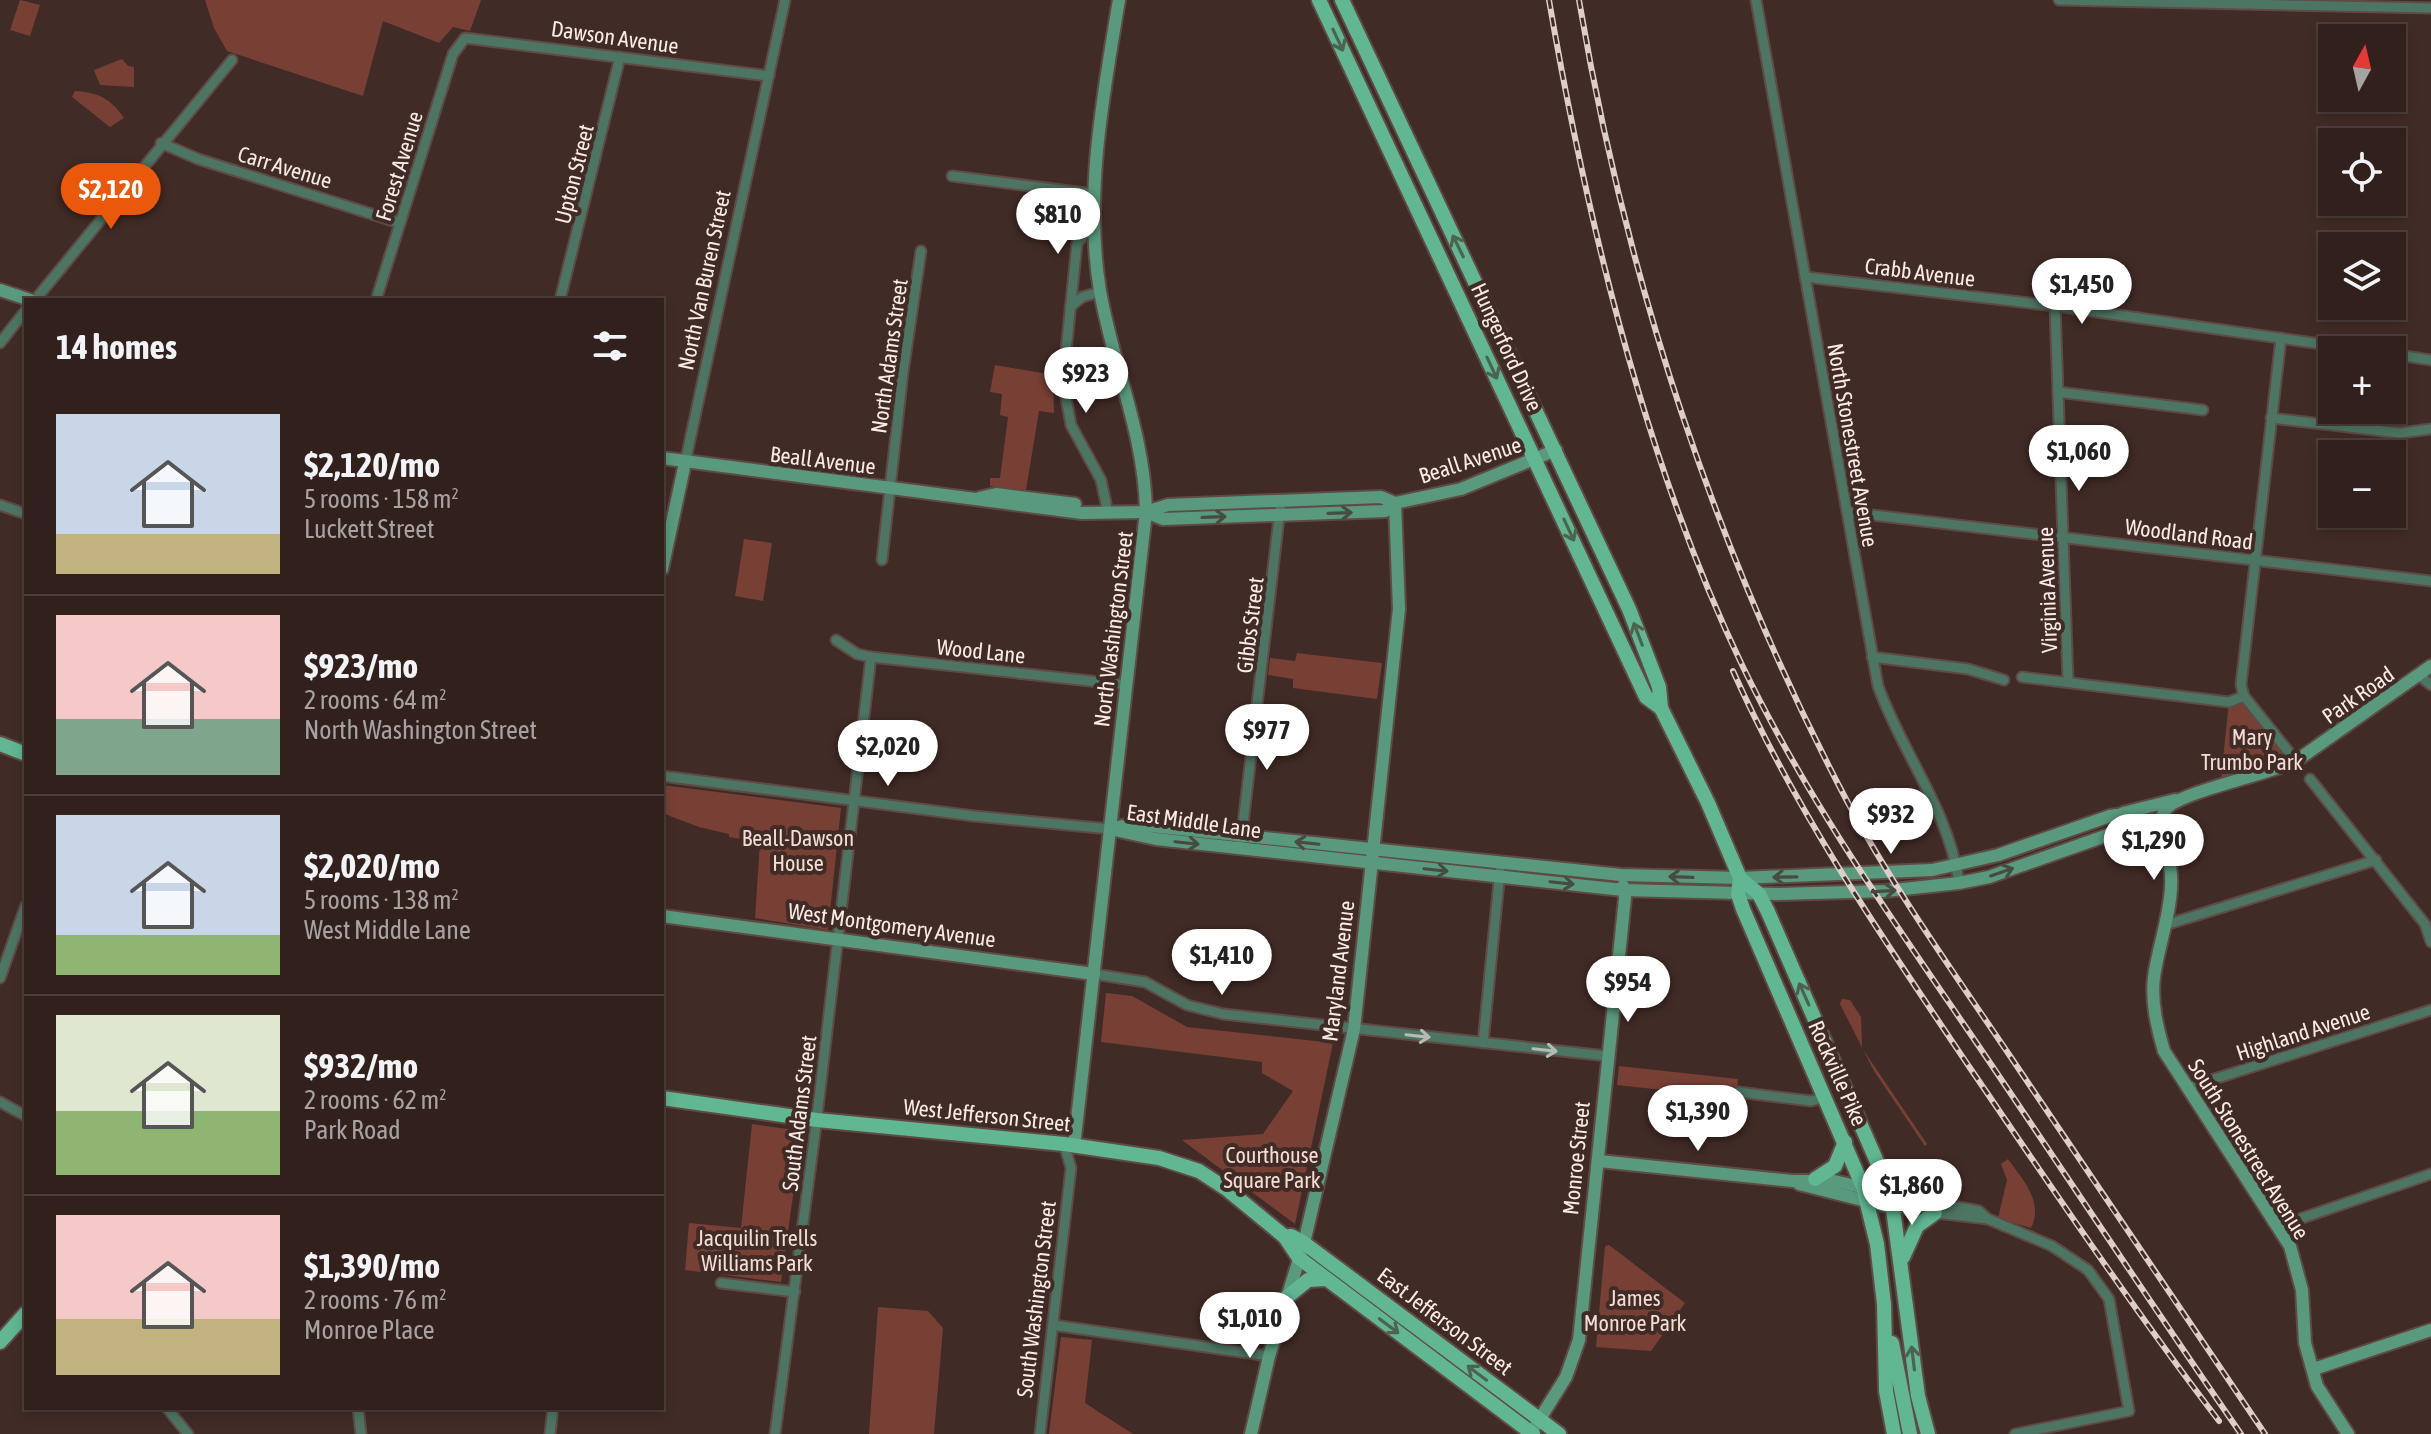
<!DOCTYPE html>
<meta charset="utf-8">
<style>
:root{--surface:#31201c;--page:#392825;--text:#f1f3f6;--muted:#a8a3a3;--line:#4c3e3b;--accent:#ea580c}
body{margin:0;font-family:"Asap Condensed",sans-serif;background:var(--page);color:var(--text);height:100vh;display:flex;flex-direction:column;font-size:30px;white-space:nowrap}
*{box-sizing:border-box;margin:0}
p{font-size:26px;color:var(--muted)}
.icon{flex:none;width:44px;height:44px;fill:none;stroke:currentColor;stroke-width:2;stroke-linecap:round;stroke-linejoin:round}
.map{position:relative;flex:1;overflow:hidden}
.details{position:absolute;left:24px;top:298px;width:640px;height:1112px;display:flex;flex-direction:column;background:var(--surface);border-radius:0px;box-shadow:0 4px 12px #0003,0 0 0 2px var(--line)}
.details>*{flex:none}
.needle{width:52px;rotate:8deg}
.tools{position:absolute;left:2318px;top:24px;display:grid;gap:16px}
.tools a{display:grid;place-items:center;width:88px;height:88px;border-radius:0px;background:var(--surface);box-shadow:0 4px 12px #0003,0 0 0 2px var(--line);font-size:40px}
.price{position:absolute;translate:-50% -68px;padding:0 18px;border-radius:28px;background:#fff;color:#222;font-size:26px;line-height:52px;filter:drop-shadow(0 2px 4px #0008)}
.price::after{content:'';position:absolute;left:50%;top:48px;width:24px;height:18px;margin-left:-12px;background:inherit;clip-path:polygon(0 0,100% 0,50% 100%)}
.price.selected{background:var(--accent);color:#fff}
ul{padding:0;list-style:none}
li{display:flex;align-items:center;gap:24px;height:200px;padding:0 32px}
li+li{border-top:2px solid var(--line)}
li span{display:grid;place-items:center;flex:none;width:224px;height:160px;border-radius:0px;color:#555}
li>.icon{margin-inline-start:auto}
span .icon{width:96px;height:96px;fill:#fffc;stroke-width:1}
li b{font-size:34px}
h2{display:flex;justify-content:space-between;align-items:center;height:96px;padding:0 32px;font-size:34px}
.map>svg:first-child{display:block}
.green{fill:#784035}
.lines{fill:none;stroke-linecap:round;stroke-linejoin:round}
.street-casing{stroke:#5f4a45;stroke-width:13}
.secondary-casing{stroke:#5f4a45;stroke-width:16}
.primary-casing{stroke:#5f4a45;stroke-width:18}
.street{stroke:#4d7563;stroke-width:9}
.secondary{stroke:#599a7e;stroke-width:12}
.primary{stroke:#60b792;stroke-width:14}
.rail-casing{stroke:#decec9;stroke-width:6}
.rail{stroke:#412b26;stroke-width:3;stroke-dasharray:9;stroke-linecap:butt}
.oneway{stroke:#4d6351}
.oneway2{stroke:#484c40}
.oneway3{stroke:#b5bcb2}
.labels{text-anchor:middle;stroke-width:8;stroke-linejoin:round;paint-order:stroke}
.street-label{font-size:22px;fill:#faebe7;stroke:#412b26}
.park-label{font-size:22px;fill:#f5dcd6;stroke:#412b26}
</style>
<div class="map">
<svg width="2431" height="1434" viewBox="0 0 2431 1434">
<rect width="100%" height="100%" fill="#412b26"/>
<g class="green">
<polygon points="20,0 40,5 30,36 10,30"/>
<polygon points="205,0 481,0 470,31 453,27 439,43 383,21 363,96 227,51 214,28"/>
<polygon points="122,59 128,66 134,67 134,87 100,85 94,70"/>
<path d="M75,91C98,92 111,99 124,118L110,127L72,97Z"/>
<polygon points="995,365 1053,375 1054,413 1039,411 1026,490 990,486 990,478 1000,478 1008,417 1000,415 1002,394 990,392"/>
<polygon points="744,539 772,543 763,601 735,596"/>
<polygon points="1297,653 1382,663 1377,699 1293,688 1293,679 1268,675 1270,658 1295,661"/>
<polygon points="2244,696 2296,761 2220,788 2229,702"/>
<polygon points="662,785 841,808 828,930 755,918 760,842 729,837 729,834 699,827 662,813"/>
<polygon points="1106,993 1132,996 1187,1027 1333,1043 1295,1224 1182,1140 1263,1134 1293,1091 1262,1073 1262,1062 1101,1042"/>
<polygon points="1842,999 1850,1000 1861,1017 1862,1048 1927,1144 1925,1146 1874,1071 1840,1004"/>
<polygon points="1619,1066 1738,1079 1736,1098 1617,1085"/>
<polygon points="752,1124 802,1131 781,1282 685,1270 689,1223 741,1228"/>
<path d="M2008,1159C2023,1180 2044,1202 2031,1228L1998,1218L2007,1180L2001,1164Z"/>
<polygon points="1609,1245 1685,1303 1651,1351 1596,1347 1605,1246"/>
<polygon points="878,1307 928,1311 943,1328 934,1434 869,1434"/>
<polygon points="1061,1337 1092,1340 1085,1403 1133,1434 1049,1434"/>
</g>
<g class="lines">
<defs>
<g id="street">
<path d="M1756,0L1878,686C1902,753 1949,810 1959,883"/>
<polyline points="2059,0 2431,8"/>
<polyline points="161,143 198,159 400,223"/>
<polyline points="952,176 1093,194"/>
<polyline points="1093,226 1077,243 1063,381 1071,425 1101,480 1108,513"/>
<polyline points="1805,277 2055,306 2363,350"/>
<polyline points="35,300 232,60"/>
<polyline points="376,300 453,54 465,38 769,76"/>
<polyline points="560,300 620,57"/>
<polyline points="2055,306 2068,682"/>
<polyline points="1070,307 1082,297 1100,292"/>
<polyline points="2281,338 2241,685 2244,696 2296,761"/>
<polyline points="0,343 26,310"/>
<polyline points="2392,354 2431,360"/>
<polyline points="2058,392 2203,410"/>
<polyline points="2271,418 2400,433 2431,429"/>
<polyline points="685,463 785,0"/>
<polyline points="0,505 26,514"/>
<polyline points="1847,512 2431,581"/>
<polyline points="882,560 903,372 921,251"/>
<polyline points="836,640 857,654 871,657 1127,685"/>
<polyline points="1872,657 1968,669 2004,680"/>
<polyline points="2420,676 2431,685"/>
<polyline points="2022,677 2229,702 2244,696"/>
<polyline points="662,776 974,816 1110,829"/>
<polyline points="2310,779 2425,924 2431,942"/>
<polyline points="1241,841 1281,501"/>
<polyline points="2165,925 2376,860"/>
<polyline points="1094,974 1145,982 1187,1005 1223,1014 1607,1056"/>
<polyline points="0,978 26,905"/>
<polyline points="1483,1043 1500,871"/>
<polyline points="2186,1088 2431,1010"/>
<polyline points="1738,1092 1811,1101 1825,1097"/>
<polyline points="0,1102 26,1116"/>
<polyline points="1891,1194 1979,1211 1988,1219 2052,1246 2088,1270 2109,1299 2129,1411 2015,1434"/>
<polyline points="1894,1208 1988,1219"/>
<polyline points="2279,1226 2431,1174"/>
<polyline points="721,1283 795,1292"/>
<polyline points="1053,1325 1269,1356"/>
<polyline points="167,1408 188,1434"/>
<polyline points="358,1408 361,1434"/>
<polyline points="550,1434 553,1408"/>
<polyline points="775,1434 815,1133 871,657"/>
<polyline points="1040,1434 1071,1168 1064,1144"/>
</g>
<g id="secondary">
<polyline points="0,290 30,300"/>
<polyline points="662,458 1082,513 1146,512 1168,505 1381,497 1395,503"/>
<polyline points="979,498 996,494 1075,504"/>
<polyline points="1146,512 1163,519 1385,511 1395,503 1461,489 1556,450"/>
<polyline points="662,569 685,463"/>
<polyline points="2123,813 2175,800"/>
<path d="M1110,829L1131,824L1621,875L1740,878L1932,870L1998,855L2110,816C2127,813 2143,815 2154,829C2189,874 2161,927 2154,977C2151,1002 2157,1027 2164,1051L2290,1246L2302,1290L2305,1343L2317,1386L2348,1434"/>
<polyline points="1110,829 1156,839 1623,890 1777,894 1885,891 1959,883 1989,877 2108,835 2157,833"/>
<path d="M2157,833C2160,825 2161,816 2166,809C2180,792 2269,774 2296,761L2431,666"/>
<polyline points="662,916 1094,974"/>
<path d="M1074,1146L1146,512C1145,435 1113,366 1100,291C1084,195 1103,96 1119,0"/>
<polyline points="1599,1161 1793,1181 1834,1181 1891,1194"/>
<polyline points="1799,1184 1894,1208"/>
<polyline points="2314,1369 2431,1330"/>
<polyline points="1536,1425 1566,1377 1579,1340 1625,898 1623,886"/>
<polyline points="1251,1434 1269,1356 1304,1243 1354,1029 1399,609 1395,503"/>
</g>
<g id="primary">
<polyline points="1319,0 1646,697 1661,708"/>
<polyline points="1342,0 1629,609 1659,687 1661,708 1708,803 1740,878 1759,894 1768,912 1891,1194 1918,1396 1928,1434"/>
<polyline points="0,744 26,754"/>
<polyline points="1740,878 1738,894 1743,909 1863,1187 1877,1244 1884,1304 1886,1391 1894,1434"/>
<polyline points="662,1098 817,1120 1064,1144 1159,1158 1199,1171 1228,1190 1285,1237 1299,1258 1533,1434"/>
<polyline points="1815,1179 1835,1166 1845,1142"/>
<polyline points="1285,1237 1291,1236 1304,1243 1559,1434"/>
<polyline points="1903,1257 1917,1226 1935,1213"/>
<polyline points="1287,1297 1308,1280 1326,1279"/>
<polyline points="0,1342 26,1313"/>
<polyline points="1892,1343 1910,1434"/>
</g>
</defs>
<use href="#street" class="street-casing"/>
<use href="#secondary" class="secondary-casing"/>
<use href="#primary" class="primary-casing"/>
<use href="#street" class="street"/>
<use href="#secondary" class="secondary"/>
<use href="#primary" class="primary"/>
<defs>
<g id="rail">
<path d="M1549,0C1587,221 1645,464 1743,667C1808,801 1894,922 1978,1045C2066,1175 2152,1305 2241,1434"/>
<path d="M1579,0C1626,279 1715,551 1847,801C1894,889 1952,970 2008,1053C2093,1180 2179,1307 2265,1434"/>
<path d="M1733,671C1796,812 1882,937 1968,1065C2050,1185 2131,1306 2219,1421"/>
</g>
</defs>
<use href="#rail" class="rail-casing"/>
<use href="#rail" class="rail"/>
</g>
<defs><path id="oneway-shaft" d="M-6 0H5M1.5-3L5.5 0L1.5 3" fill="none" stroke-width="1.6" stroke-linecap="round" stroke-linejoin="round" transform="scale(2)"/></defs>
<g class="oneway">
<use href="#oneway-shaft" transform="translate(1338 40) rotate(65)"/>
<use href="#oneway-shaft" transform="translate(1458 246) rotate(-116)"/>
<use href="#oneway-shaft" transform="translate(1492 368) rotate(65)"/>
<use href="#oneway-shaft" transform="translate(1569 530) rotate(65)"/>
<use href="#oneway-shaft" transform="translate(1638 634) rotate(-111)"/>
<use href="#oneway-shaft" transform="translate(1804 994) rotate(-114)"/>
<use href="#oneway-shaft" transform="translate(1389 1326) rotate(37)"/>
<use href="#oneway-shaft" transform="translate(1913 1358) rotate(-97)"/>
<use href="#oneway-shaft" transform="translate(1477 1373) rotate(-143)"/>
</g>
<g class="oneway2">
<use href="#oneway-shaft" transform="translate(1340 513) rotate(-2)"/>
<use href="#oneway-shaft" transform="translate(1214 517) rotate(-2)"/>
<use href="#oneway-shaft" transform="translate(1187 843) rotate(6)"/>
<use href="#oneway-shaft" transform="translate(1307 843) rotate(-174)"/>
<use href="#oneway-shaft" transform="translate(1436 870) rotate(6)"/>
<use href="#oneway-shaft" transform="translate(2002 872) rotate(-19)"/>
<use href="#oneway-shaft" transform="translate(1681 877) rotate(-178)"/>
<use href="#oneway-shaft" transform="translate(1785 877) rotate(179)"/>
<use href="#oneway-shaft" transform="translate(1562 883) rotate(6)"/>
<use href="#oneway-shaft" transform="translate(1884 891) rotate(-4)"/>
</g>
<g class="oneway3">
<use href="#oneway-shaft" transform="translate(1418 1036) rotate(6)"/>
<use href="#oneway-shaft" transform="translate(1545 1050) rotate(6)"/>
</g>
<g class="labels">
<g class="street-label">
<text transform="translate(615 37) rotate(8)" y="8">Dawson Avenue</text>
<text transform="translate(399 166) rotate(-73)" y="8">Forest Avenue</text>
<text transform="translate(285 167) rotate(17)" y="8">Carr Avenue</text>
<text transform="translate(574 174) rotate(-76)" y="8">Upton Street</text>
<text transform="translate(1920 272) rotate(7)" y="8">Crabb Avenue</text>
<text transform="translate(704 280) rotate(-78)" y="8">North Van Buren Street</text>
<text transform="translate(1507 347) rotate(65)" y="8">Hungerford Drive</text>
<text transform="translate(889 356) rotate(-82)" y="8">North Adams Street</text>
<text transform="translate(1853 445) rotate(80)" y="8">North Stonestreet Avenue</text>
<text transform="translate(823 460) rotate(7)" y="8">Beall Avenue</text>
<text transform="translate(1470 460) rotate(-18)" y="8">Beall Avenue</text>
<text transform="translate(2189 534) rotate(7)" y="8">Woodland Road</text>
<text transform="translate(2047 590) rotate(-92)" y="8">Virginia Avenue</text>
<text transform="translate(1250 625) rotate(-83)" y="8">Gibbs Street</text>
<text transform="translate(1113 629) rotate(-83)" y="8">North Washington Street</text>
<text transform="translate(981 651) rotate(6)" y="8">Wood Lane</text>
<text transform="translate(2358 695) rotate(-35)" y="8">Park Road</text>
<text transform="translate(1194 821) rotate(8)" y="8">East Middle Lane</text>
<text transform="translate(892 925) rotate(8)" y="8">West Montgomery Avenue</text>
<text transform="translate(1338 971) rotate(-83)" y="8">Maryland Avenue</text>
<text transform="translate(2303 1032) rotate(-18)" y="8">Highland Avenue</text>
<text transform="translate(1838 1073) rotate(66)" y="8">Rockville Pike</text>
<text transform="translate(799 1113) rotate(-83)" y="8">South Adams Street</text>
<text transform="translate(987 1115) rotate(6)" y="8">West Jefferson Street</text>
<text transform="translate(2249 1149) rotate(58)" y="8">South Stonestreet Avenue</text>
<text transform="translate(1576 1158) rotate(-84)" y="8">Monroe Street</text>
<text transform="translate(1036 1299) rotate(-83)" y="8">South Washington Street</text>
<text transform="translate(1445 1321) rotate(37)" y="8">East Jefferson Street</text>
</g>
<g class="park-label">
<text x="2252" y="745">Mary<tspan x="2252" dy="25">Trumbo Park</tspan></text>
<text x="798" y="846">Beall-Dawson<tspan x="798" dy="25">House</tspan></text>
<text x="1272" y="1163">Courthouse<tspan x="1272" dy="25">Square Park</tspan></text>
<text x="757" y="1246">Jacquilin Trells<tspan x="757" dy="25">Williams Park</tspan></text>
<text x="1635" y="1306">James<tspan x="1635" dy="25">Monroe Park</tspan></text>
</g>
</g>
</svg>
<div class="tools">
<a><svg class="needle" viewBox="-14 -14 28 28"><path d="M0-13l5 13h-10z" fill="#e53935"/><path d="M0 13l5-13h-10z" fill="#a8a3a3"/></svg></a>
<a><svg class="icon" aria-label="locate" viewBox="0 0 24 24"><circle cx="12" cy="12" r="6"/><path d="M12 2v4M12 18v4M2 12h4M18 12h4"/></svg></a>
<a><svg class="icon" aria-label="layers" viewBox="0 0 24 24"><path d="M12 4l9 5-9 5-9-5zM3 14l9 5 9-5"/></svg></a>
<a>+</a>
<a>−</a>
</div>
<b class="price selected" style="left:111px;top:231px">$2,120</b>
<b class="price" style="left:1058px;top:256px">$810</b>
<b class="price" style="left:2082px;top:326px">$1,450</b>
<b class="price" style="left:1086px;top:415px">$923</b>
<b class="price" style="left:2079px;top:493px">$1,060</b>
<b class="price" style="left:1267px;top:772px">$977</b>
<b class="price" style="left:888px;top:788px">$2,020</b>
<b class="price" style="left:1891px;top:856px">$932</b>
<b class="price" style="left:2154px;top:882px">$1,290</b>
<b class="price" style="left:1222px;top:997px">$1,410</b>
<b class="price" style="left:1628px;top:1024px">$954</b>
<b class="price" style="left:1698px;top:1153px">$1,390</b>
<b class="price" style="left:1912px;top:1227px">$1,860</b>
<b class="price" style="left:1250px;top:1360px">$1,010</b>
<section class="details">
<h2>14 homes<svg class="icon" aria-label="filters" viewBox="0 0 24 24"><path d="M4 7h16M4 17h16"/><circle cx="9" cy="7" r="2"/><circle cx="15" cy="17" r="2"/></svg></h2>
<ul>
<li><span style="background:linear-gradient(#c9d6e8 75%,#c2b280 0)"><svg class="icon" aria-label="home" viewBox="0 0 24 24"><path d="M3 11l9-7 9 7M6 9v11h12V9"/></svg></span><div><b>$2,120/mo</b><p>5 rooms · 158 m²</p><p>Luckett Street</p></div></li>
<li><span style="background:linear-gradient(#f6c9c9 65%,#7fa58c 0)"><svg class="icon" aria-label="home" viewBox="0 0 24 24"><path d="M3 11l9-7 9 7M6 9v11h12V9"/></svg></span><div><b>$923/mo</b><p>2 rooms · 64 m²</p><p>North Washington Street</p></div></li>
<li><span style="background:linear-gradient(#c9d6e8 75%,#8fb573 0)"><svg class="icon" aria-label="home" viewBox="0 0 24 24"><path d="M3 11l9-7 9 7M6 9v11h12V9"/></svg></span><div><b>$2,020/mo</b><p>5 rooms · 138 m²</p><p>West Middle Lane</p></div></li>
<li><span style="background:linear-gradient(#dfe7d0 60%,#8fb573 0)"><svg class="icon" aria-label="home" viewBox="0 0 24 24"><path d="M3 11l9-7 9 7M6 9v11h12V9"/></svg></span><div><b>$932/mo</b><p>2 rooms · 62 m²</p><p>Park Road</p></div></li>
<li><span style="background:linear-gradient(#f6c9c9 65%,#c2b280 0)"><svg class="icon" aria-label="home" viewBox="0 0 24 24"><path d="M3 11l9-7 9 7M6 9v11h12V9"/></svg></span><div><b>$1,390/mo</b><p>2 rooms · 76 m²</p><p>Monroe Place</p></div></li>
</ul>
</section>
</div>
